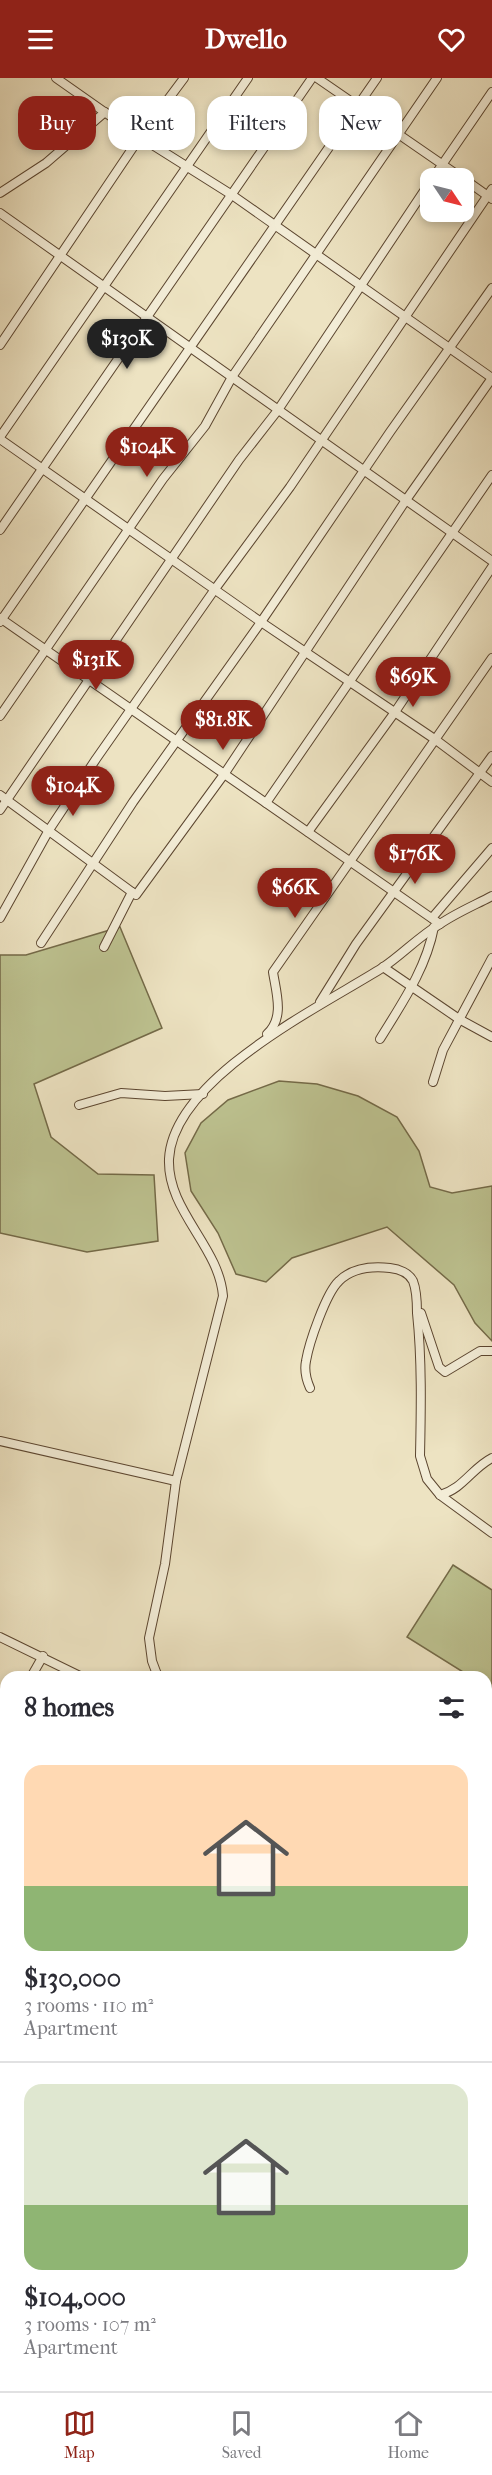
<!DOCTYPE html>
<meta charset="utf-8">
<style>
:root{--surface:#fff;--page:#f2f2f3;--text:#2b2b33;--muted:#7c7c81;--line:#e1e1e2;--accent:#8f2418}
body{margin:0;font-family:"IM FELL French Canon",serif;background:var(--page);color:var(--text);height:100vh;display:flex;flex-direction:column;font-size:22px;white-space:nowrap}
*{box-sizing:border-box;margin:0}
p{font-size:20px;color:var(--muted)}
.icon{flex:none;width:33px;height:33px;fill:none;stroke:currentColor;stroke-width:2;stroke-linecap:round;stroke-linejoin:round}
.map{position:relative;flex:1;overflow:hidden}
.details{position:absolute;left:0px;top:1593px;width:492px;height:720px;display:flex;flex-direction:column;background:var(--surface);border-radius:18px 18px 0 0;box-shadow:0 3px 9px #0003}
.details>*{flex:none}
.top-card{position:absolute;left:18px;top:18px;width:456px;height:54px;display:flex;gap:12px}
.needle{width:39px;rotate:125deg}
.controls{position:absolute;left:420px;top:90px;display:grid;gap:12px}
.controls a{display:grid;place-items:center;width:54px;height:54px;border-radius:12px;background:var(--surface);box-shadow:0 3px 9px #0003;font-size:30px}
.price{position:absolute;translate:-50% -51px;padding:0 14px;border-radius:21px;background:var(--accent);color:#fff;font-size:20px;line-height:39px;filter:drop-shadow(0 2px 3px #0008)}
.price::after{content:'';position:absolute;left:50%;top:36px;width:18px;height:14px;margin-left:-9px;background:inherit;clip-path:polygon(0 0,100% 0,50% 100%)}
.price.selected{background:#222;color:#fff}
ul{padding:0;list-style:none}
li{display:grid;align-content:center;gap:12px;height:318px;padding:0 24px}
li+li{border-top:2px solid var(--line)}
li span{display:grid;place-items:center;height:186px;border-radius:18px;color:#555}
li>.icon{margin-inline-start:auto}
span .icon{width:108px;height:108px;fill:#fffc;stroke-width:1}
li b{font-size:26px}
h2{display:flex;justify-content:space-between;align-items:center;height:72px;padding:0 24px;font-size:26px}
.pill{padding:0 21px;border-radius:18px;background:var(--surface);box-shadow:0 3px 9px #0003;font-size:21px;line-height:54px}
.pill.selected{background:var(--accent);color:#fff}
header{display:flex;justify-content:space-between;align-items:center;height:78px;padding:0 24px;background:var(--accent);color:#fff;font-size:27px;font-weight:700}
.dock{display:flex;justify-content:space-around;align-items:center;height:84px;border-top:2px solid var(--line);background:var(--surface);font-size:16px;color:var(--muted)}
.dock a{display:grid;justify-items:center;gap:3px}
.dock .selected{color:var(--accent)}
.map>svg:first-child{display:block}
.green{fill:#bdc290;stroke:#746a48;stroke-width:1.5}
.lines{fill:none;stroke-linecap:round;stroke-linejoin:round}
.minor-casing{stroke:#5c4630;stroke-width:10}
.tertiary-casing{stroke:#5c4630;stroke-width:13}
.minor{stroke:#f3edd7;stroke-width:8}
.tertiary{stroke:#f3edd7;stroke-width:10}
</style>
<header><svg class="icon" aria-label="menu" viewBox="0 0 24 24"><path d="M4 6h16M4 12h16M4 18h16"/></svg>Dwello<svg class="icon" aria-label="heart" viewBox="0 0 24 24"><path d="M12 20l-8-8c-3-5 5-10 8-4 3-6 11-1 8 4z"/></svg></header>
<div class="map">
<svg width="492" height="2313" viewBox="0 0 492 2313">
<rect width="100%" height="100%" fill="#ede3c2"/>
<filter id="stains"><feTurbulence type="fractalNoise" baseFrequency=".00333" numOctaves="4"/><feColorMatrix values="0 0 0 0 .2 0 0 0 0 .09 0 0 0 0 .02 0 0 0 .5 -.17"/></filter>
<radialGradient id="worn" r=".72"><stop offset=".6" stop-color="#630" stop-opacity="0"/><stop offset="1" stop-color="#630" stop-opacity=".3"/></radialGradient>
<g class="green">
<polygon points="120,849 162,950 34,1006 51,1059 98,1096 154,1097 158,1163 87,1174 0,1155 0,877 26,877"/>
<polygon points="279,1003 317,1006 358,1018 397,1039 419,1073 430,1109 452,1115 492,1108 492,1263 475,1245 454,1207 387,1149 292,1180 266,1204 236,1196 218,1155 191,1113 185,1075 201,1045 228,1022"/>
<polygon points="453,1487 492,1512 492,1612 486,1609 486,1599 471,1599 407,1559"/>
<polygon points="492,1669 492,1819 486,1832 486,1675"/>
</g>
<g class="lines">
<defs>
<g id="minor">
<polyline points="56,0 140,59 232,117 492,300"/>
<polyline points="317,0 462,100"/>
<polyline points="433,100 492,14"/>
<polyline points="464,101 492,121"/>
<polyline points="0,115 46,85 105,34"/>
<polyline points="0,135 492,483"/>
<polyline points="0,267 140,59 184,0"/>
<polyline points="0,359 248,0"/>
<polyline points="0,361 261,544 436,662 492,704"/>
<polyline points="0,452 312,0"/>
<polyline points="0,540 440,846"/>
<polyline points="0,544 377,0"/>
<polyline points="0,638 163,401 205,348 232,299 437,0"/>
<polyline points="0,717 136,817 225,695 406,422 492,300"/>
<polyline points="266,725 492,397"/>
<polyline points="0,732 239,382 278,332 430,104"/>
<polyline points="308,754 395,634 492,489"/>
<polyline points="0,840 49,752 96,681 215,511 290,409 492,111"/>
<polyline points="432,840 492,770"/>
<polyline points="41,865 133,724 261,544 390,354 492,210"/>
<polyline points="104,869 132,814"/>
<polyline points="383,889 459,941 492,959"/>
<polyline points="320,924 356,866 492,678"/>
<path d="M267,956C285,940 276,914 273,894L492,580"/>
<path d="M380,961C402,925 426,891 434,849"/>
<polyline points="433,1004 443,972 492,880"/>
<polyline points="79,1027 121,1015 165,1018 203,1016"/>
<polyline points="421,1235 439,1289 445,1294 480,1273 492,1273"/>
<path d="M310,1310C306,1301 304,1293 306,1283C309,1265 326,1215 339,1203C353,1189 372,1188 390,1190C399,1191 409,1195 413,1203C417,1213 417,1225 417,1235C422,1282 421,1331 420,1378L427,1401L440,1417L492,1455"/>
<polyline points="0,1363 176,1403"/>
<path d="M440,1417C463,1411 472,1390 492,1380"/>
<polyline points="0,1559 82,1599"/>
<polyline points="31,1599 43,1578"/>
<path d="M158,1599L152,1583L149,1560L165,1486L176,1403L223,1218C219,1168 167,1133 169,1081C173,1000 322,928 382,890C402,877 419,858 440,846C456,835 475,827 492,818"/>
<polyline points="0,1637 6,1632"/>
<polyline points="0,1650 6,1641"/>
<polyline points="0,1769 6,1768"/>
<polyline points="0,1933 6,1936"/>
<polyline points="0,2060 6,2048"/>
<polyline points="0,2107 6,2110"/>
<polyline points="486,2199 492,2177"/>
<polyline points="0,2211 6,2198"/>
<polyline points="0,2282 6,2285"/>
<polyline points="44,2307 54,2313"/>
<polyline points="216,2307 216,2313"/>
<polyline points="62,2313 66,2307"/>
<polyline points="148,2313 153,2307"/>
<polyline points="296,2313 298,2307"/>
<polyline points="367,2313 370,2307"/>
<polyline points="450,2313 452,2307"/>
</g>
<g id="tertiary">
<polyline points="158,1599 159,1599"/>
<polyline points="486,1958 492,1966"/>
<polyline points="0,2295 6,2290"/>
</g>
</defs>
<use href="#minor" class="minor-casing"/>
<use href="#tertiary" class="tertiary-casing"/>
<use href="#minor" class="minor"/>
<use href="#tertiary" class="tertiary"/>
</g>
<rect width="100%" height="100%" filter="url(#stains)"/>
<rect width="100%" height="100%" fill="url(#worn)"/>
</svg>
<div class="controls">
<a><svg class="needle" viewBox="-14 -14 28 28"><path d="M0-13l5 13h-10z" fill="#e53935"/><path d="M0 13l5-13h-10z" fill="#7c7c81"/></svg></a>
</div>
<b class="price selected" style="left:127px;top:292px">$130K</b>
<b class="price" style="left:147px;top:400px">$104K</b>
<b class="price" style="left:96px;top:613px">$131K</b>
<b class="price" style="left:413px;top:630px">$69K</b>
<b class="price" style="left:223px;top:673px">$81.8K</b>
<b class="price" style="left:73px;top:739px">$104K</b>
<b class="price" style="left:415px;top:807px">$176K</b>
<b class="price" style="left:295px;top:841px">$66K</b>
<div class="top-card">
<a class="pill selected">Buy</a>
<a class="pill">Rent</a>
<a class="pill">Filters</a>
<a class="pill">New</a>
</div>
<section class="details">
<h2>8 homes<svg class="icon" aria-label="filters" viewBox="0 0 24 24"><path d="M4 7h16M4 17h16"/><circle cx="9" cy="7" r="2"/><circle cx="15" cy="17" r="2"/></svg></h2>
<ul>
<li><span style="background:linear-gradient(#ffd9b3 65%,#8fb573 0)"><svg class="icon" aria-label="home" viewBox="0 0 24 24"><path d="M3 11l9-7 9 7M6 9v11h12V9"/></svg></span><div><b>$130,000</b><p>3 rooms · 110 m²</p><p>Apartment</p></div></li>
<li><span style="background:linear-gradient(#dfe7d0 65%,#8fb573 0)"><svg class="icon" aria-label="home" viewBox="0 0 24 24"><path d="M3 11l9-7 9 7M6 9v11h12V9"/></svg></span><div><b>$104,000</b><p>3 rooms · 107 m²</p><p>Apartment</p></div></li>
</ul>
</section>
</div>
<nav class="dock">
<a class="selected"><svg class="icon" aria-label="map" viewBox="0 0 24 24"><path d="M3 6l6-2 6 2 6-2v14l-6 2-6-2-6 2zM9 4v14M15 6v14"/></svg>Map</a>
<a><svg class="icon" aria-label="saved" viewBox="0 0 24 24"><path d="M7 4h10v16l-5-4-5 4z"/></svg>Saved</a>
<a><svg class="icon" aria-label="home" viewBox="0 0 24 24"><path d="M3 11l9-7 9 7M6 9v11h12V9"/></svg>Home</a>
</nav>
